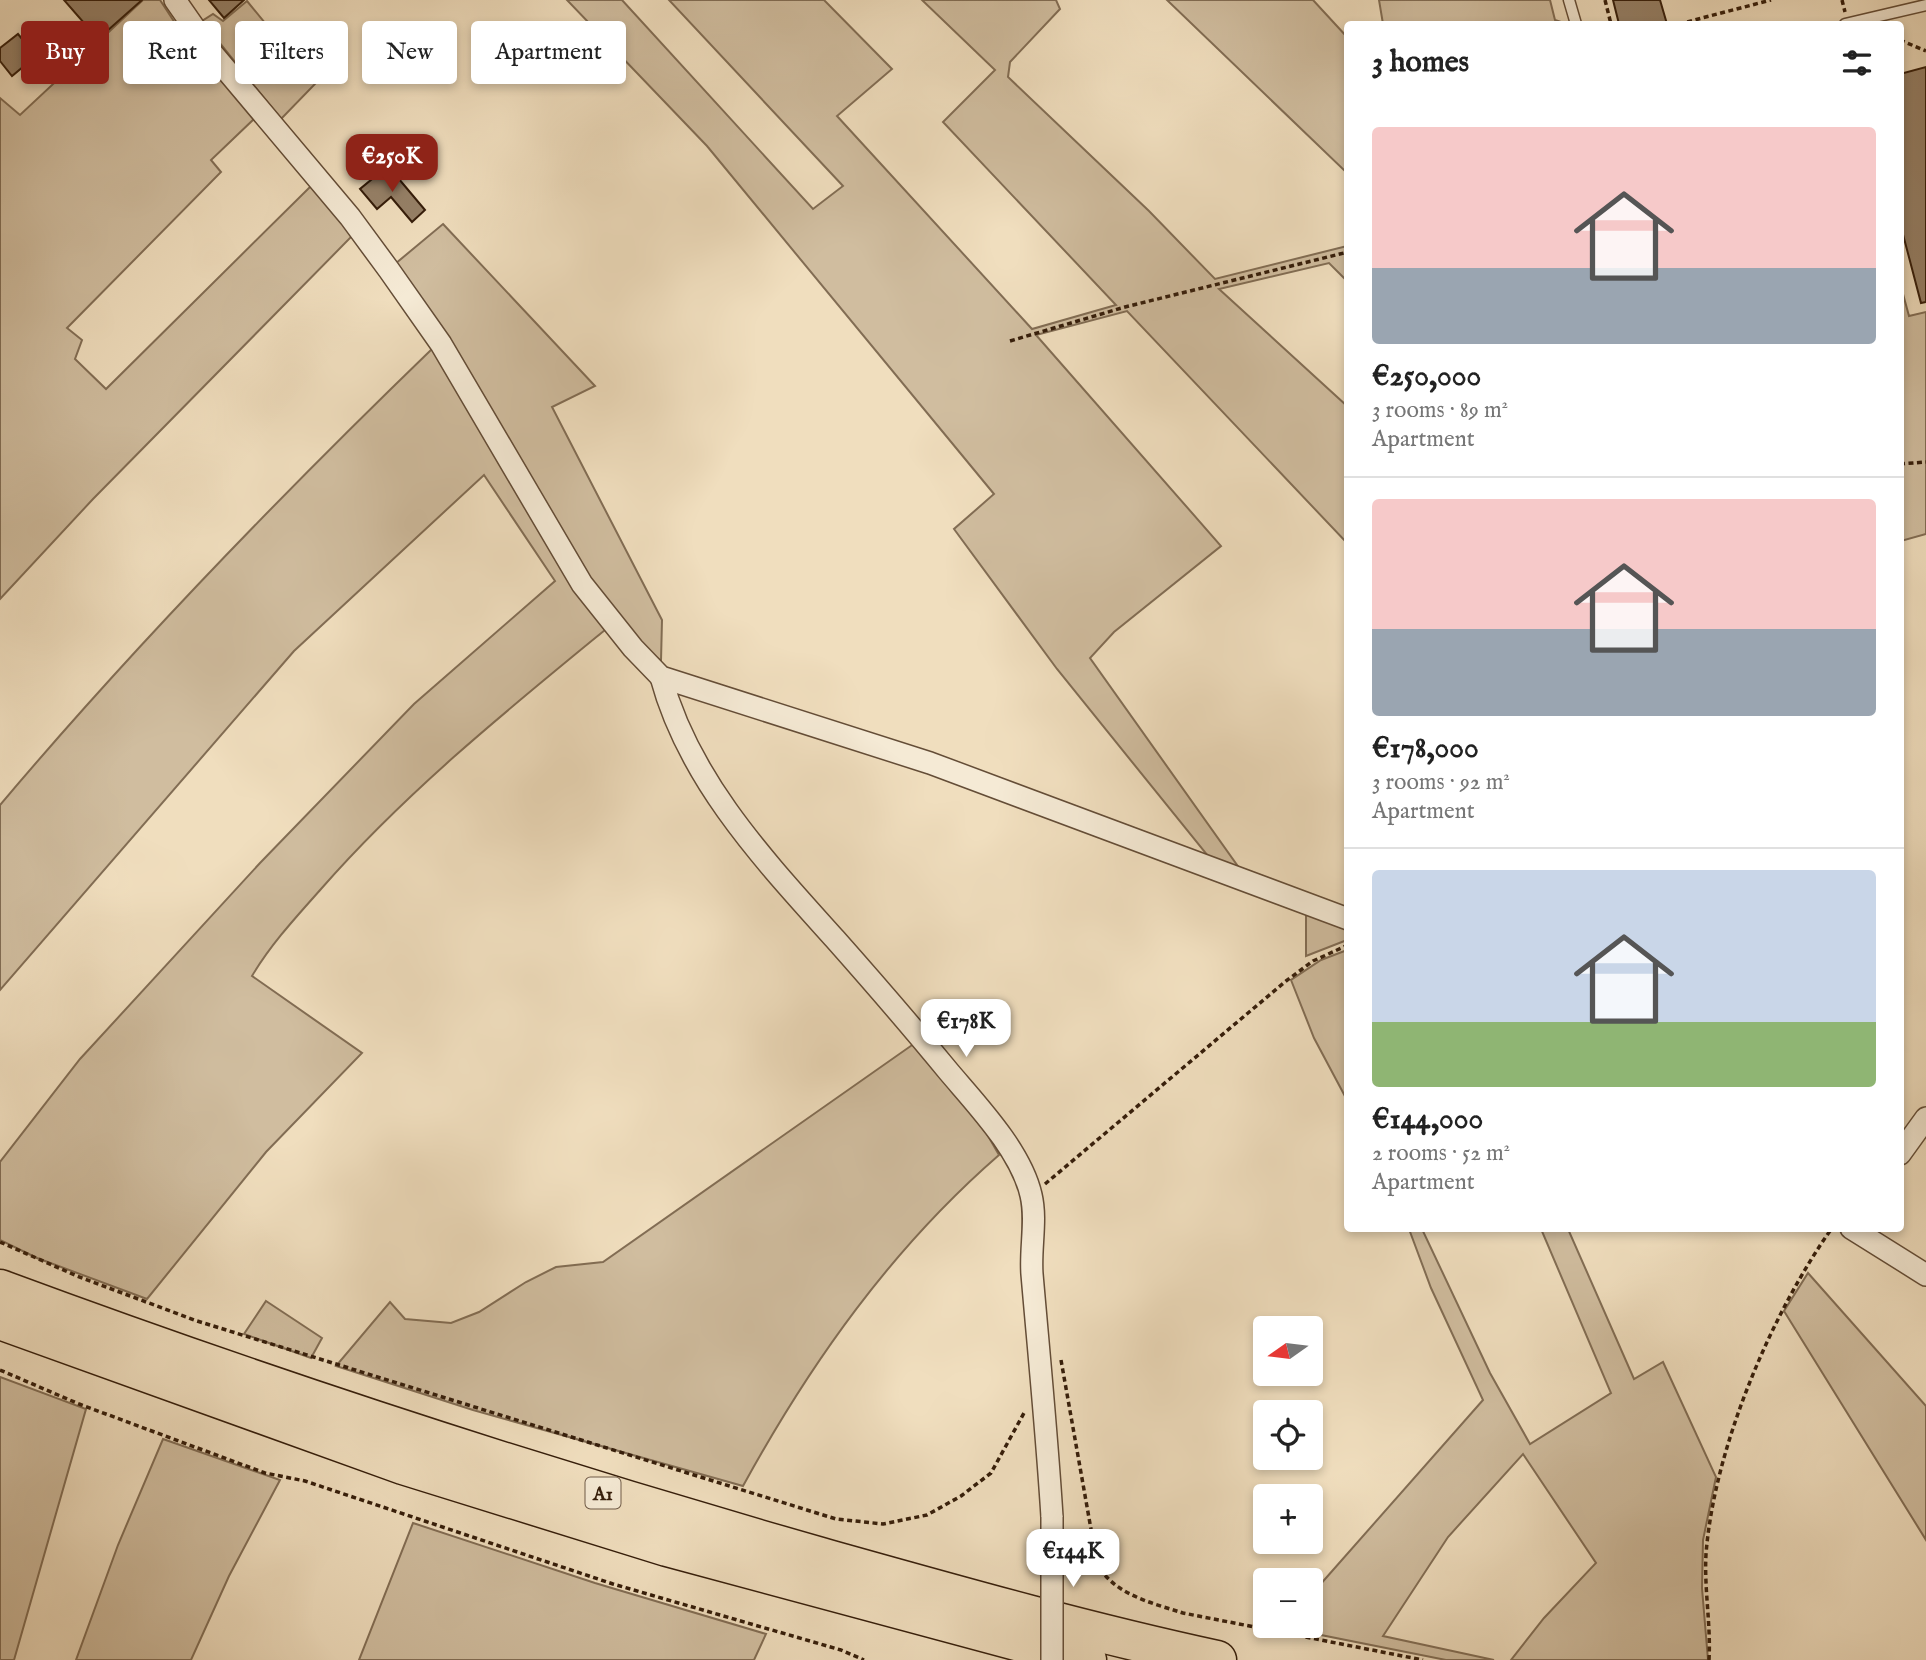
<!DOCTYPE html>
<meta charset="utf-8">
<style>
:root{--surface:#fff;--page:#f2f2f2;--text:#222;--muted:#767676;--line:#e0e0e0;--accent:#8f2418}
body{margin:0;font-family:"IM FELL English",serif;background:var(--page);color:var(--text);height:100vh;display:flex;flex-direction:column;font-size:26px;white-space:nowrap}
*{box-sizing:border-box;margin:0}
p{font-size:23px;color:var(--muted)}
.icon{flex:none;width:38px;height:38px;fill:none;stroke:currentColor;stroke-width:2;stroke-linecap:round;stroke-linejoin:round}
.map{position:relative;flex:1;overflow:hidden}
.details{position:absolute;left:1344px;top:21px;width:560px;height:1211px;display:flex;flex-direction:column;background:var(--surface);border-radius:7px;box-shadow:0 4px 10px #0003}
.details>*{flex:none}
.top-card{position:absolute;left:21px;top:21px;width:665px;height:63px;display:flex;gap:14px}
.needle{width:46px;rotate:256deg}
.tools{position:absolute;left:1253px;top:1316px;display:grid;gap:14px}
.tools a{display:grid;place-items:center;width:70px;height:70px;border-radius:7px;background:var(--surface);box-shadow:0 4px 10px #0003;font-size:35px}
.price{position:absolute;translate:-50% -60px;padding:0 16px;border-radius:14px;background:#fff;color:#222;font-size:23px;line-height:46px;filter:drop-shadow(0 2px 4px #0008)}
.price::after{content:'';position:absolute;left:50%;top:42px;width:21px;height:16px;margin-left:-10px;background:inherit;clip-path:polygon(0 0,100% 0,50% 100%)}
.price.selected{background:var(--accent);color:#fff}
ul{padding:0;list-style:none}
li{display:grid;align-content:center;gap:14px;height:371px;padding:0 28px}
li+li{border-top:2px solid var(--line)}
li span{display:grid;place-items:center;height:217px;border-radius:7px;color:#555}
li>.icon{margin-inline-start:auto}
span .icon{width:126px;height:126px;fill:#fffc;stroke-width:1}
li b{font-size:30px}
h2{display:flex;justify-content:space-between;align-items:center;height:84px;padding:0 28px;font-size:30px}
.tag{padding:0 24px;border-radius:7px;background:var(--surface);box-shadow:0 4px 10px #0003;font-size:24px;line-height:63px}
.tag.selected{background:var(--accent);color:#fff}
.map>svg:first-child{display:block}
.grass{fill:#d0bd9f;stroke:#826d54;stroke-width:2}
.building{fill:#968168;stroke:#351d0a;stroke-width:2}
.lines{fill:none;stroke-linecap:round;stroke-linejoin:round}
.service-casing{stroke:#644d37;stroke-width:13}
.minor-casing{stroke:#644d37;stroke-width:24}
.motorway-casing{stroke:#351d0a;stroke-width:41}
.path{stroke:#351d0a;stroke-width:3.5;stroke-dasharray:5 3.5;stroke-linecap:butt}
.service{stroke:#f5ead5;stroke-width:10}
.minor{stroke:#f5ead5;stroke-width:21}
.motorway{stroke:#f0debe;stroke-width:38}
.minor-bridge-casing{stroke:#644d37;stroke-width:24;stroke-linecap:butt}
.minor-bridge{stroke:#f5ead5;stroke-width:21}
.labels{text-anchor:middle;stroke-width:5;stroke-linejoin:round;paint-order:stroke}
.shield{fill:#f5ead5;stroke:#6f5a47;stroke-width:2}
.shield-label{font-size:19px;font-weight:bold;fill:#351d0a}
</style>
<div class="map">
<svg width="1926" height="1660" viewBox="0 0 1926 1660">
<rect width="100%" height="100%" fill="#f0debe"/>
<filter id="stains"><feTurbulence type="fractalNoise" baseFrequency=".00286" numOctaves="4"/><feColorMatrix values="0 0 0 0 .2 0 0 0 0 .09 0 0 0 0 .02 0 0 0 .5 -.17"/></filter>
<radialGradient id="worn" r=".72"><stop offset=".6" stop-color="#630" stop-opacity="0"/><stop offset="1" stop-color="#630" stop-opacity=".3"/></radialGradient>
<g class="grass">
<polygon points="143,0 160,0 194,52 256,117 211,160 221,172 67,328 82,340 75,359 106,389 312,185 352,236 93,499 0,599 0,98 20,115"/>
<polygon points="567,0 622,0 813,209 843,186 669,0 824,0 892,69 837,116 1032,329 1116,305 943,122 995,70 922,0 1056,0 1060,9 1010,62 1008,77 1149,211 1215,279 1347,246 1347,281 1329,263 1219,289 1347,406 1347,543 1127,311 1036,335 1221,546 1114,632 1090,658 1242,872 1212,861 1057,669 954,529 994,494 707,146"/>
<polygon points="1167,0 1313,0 1347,37 1347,173"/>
<polygon points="1379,0 1550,0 1555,20 1567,24 1383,24"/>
<polygon points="247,1 315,84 281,119 202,21 213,14 223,21"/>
<polygon points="443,224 595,386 552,407 662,620 661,661 638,643 607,605 395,264"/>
<polygon points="1900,283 1909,316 1926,312 1926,534 1901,541"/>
<path d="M433,348L574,586L605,630C506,711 406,792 321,889C297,916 271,944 252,976L362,1053L266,1152L147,1299L37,1258L0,1240V1162L80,1059L260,863L414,704L555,581L484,475L294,651L0,990V805C136,644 282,494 433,348Z"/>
<polygon points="1306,911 1347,925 1347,940 1306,956"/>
<polygon points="1347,950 1348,950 1347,1100 1314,1038 1291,980 1321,960"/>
<path d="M915,1043L987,1134L999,1155C892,1248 811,1362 743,1486L473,1410L336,1366L390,1302L405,1319L451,1323L479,1312L526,1282L556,1267L603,1262Z"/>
<polygon points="1409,1229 1422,1229 1490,1373 1530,1444 1611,1393 1541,1229 1568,1229 1634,1379 1663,1362 1716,1477 1703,1540 1702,1588 1708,1660 1511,1660 1544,1618 1596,1563 1523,1454 1448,1537 1383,1636 1494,1660 1446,1660 1301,1631 1297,1626 1311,1626 1311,1595 1483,1400 1431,1288"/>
<polygon points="1808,1273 1926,1406 1926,1540 1784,1311"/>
<polygon points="266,1301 322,1338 311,1358 244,1334"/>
<polygon points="0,1377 86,1409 14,1660 0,1660"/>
<polygon points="163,1439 280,1480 229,1576 191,1660 76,1660 118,1545"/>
<polygon points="413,1523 595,1583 766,1634 754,1660 359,1660"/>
</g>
<g class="building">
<polygon points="64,0 142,0 98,39"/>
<polygon points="209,0 244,0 224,18"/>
<polygon points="1613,0 1660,0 1667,24 1619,24"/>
<polygon points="18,34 36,56 12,76 0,61 0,48"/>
<polygon points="1926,67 1926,302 1921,303 1900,223 1900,74"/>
<polygon points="388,166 425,210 412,222 391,197 377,209 360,189"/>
</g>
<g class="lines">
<defs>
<g id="service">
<polyline points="1569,0 1576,24"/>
<polyline points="1845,24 1926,5"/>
</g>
<g id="minor">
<polyline points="175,0 212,53 350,217 389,270 441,344 582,584 633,648 661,677 930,763 1348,919"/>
<path d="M661,677C689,781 765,861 835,939C874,983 912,1027 949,1072C977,1105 1021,1151 1031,1195C1037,1220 1030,1248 1032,1274C1039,1355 1047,1436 1052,1517"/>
<polyline points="1900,1154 1926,1118"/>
<polyline points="1851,1228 1926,1275"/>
</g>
<g id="motorway">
<path d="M0,1289C270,1389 544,1478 821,1557C953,1594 1083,1631 1217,1660"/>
<polyline points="0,1320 403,1465 667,1547 1087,1660"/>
</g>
</defs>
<use href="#service" class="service-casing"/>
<use href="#minor" class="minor-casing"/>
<use href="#motorway" class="motorway-casing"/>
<g class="path">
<polyline points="1605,0 1611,24"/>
<polyline points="1842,0 1845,12"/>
<polyline points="1679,24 1771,0"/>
<polyline points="1900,40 1926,51"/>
<polyline points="1010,341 1125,307 1348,252"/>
<polyline points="1900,464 1926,462"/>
<polyline points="1045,1184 1286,981 1313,961 1348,945"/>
<polyline points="0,1242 77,1276 194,1320 836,1519 883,1524 927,1515 961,1496 991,1473 1024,1413"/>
<path d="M1061,1360L1097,1563C1112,1594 1152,1603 1183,1613L1423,1660"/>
<polyline points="0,1370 79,1404 265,1473 305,1481 613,1584 841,1650 864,1660"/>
<path d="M1709,1660C1711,1624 1704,1589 1706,1554C1714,1449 1771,1314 1832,1228"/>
</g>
<use href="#service" class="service"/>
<use href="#minor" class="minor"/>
<use href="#motorway" class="motorway"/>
<defs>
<polyline id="minor-bridge" points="1052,1660 1052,1517"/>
</defs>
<use href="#minor-bridge" class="minor-bridge-casing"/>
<use href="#minor-bridge" class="minor-bridge"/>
</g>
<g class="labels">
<rect class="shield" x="585.5" y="1477.5" width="35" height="31" rx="5"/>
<g class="shield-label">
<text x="603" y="1500">A1</text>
</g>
</g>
<rect width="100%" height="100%" filter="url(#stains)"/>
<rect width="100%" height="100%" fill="url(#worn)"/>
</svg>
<div class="tools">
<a><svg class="needle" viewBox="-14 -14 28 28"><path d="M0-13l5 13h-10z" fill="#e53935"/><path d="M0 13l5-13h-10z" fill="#767676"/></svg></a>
<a><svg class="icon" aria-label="locate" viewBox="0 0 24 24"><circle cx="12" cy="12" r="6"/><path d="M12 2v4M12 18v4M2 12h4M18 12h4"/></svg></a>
<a>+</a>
<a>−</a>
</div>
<b class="price selected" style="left:392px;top:194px">€250K</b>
<b class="price" style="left:966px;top:1059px">€178K</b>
<b class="price" style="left:1073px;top:1589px">€144K</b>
<div class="top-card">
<a class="tag selected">Buy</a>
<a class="tag">Rent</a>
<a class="tag">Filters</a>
<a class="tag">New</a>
<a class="tag">Apartment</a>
</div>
<section class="details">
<h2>3 homes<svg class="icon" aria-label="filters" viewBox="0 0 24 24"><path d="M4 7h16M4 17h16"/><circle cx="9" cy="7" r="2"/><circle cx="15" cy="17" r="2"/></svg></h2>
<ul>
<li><span style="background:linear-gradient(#f6c9c9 65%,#9aa5b1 0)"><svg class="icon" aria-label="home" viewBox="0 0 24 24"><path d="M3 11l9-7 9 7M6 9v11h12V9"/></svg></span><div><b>€250,000</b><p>3 rooms · 89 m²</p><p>Apartment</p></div></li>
<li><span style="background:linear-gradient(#f6c9c9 60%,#9aa5b1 0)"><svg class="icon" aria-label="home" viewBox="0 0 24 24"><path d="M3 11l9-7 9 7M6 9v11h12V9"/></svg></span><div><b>€178,000</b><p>3 rooms · 92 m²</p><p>Apartment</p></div></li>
<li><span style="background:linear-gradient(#c9d6e8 70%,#8fb573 0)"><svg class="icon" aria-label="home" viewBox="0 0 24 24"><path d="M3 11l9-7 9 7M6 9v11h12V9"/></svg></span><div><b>€144,000</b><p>2 rooms · 52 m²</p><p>Apartment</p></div></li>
</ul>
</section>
</div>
